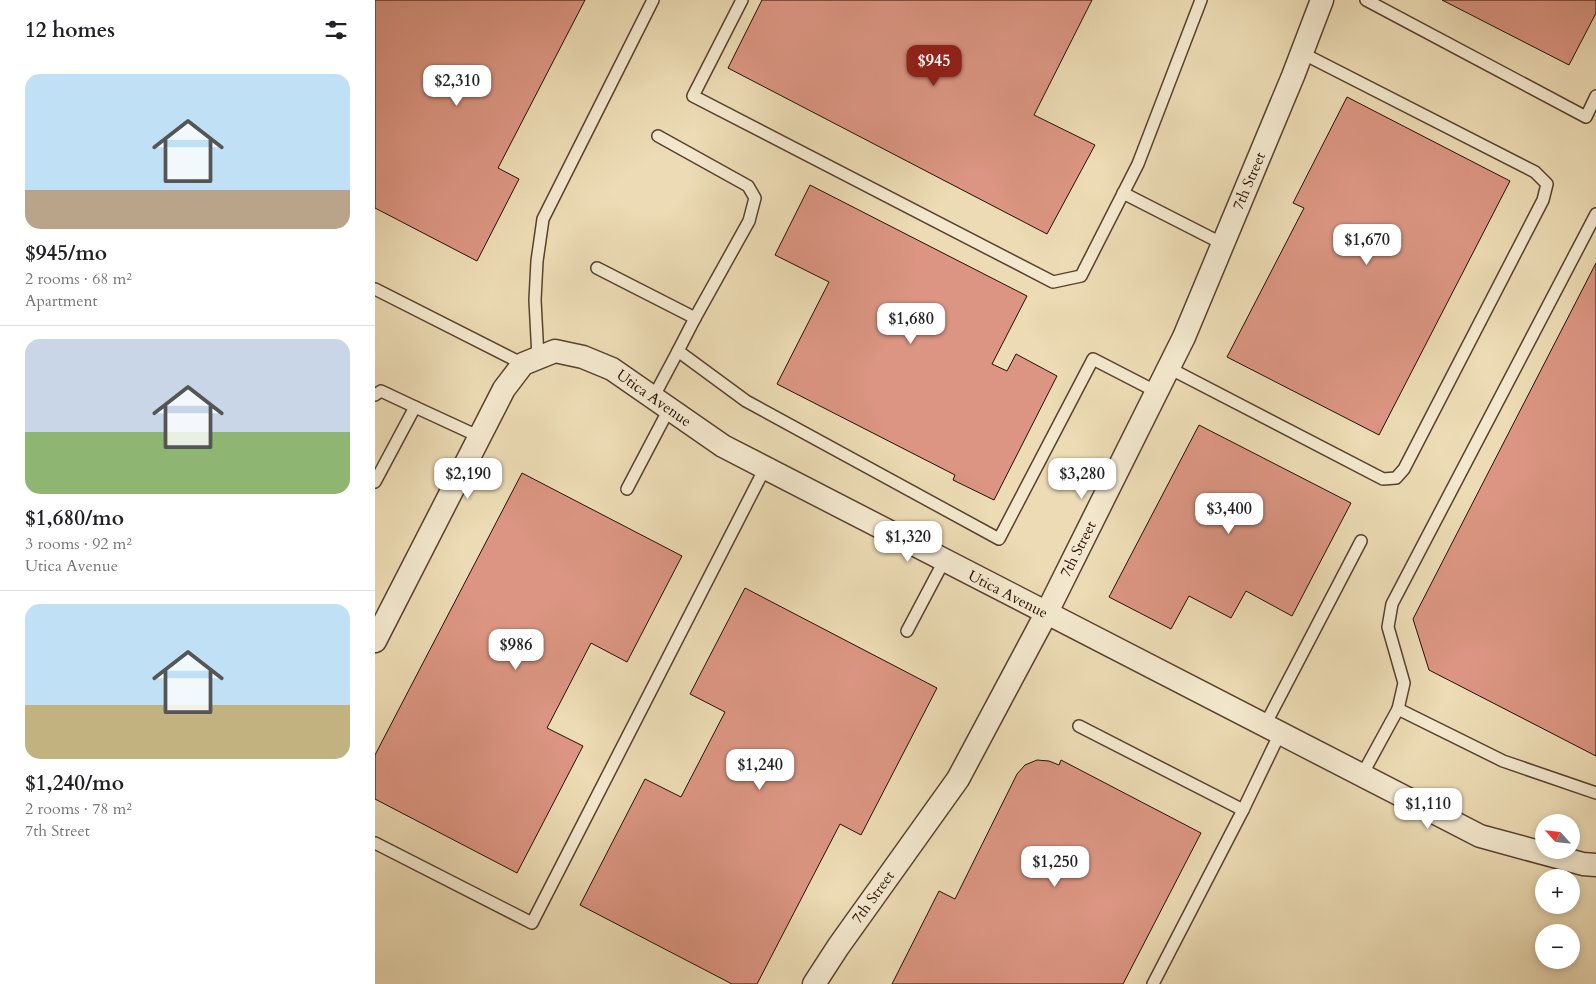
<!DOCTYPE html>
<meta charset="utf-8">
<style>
:root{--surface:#fff;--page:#f2f2f2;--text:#202124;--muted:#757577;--line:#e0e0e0;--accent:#8f2418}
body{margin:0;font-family:Cardo,serif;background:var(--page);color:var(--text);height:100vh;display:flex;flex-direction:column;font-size:19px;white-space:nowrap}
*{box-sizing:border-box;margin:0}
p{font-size:16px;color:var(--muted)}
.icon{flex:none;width:28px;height:28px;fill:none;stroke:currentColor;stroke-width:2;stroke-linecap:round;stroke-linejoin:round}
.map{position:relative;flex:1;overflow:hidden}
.drawer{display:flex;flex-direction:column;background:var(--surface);width:375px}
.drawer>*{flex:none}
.needle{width:32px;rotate:297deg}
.buttons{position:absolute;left:1160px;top:814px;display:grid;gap:10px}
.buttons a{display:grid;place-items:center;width:45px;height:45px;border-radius:50%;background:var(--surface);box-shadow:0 2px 8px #0003;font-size:25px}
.price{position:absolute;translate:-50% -42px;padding:0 11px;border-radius:10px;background:#fff;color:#222;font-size:16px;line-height:32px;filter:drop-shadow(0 1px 2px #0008)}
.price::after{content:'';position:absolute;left:50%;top:30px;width:15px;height:11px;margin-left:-8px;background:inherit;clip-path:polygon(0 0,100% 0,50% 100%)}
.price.current{background:var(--accent);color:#fff}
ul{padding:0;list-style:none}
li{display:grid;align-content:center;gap:10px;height:265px;padding:0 25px}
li+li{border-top:1px solid var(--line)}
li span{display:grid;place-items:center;height:155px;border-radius:15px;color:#555}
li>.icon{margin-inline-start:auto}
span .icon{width:90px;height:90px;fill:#fffc;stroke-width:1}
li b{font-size:21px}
h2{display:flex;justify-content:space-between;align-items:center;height:60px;padding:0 25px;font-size:21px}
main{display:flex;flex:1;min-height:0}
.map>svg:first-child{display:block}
.building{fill:#db9582;stroke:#270e02}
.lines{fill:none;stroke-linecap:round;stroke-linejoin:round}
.lane-casing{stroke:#58412e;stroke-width:14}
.street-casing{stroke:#58412e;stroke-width:25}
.lane{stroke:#f3e8ce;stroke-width:11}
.street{stroke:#f3e8ce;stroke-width:22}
.labels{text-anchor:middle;stroke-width:5;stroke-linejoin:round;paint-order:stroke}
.street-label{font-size:15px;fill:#270e02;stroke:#f3e8ce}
</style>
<main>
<section class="drawer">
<h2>12 homes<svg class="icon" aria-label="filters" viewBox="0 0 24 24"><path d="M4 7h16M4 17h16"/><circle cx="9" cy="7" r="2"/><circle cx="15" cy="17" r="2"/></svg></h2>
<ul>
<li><span style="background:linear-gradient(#bfe0f5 75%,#b9a48a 0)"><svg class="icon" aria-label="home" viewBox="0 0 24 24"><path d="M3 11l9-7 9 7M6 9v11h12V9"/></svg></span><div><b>$945/mo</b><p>2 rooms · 68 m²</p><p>Apartment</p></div></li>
<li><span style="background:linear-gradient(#c9d6e8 60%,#8fb573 0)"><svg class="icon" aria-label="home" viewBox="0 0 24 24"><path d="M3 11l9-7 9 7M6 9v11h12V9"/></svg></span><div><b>$1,680/mo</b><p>3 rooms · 92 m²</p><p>Utica Avenue</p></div></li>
<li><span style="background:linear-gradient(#bfe0f5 65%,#c2b280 0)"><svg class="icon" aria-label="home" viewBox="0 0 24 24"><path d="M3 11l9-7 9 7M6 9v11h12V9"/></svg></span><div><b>$1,240/mo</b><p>2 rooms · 78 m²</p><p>7th Street</p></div></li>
</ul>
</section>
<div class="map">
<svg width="1221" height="984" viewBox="0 0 1221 984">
<rect width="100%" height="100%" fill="#ecdbb4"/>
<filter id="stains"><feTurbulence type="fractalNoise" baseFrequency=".004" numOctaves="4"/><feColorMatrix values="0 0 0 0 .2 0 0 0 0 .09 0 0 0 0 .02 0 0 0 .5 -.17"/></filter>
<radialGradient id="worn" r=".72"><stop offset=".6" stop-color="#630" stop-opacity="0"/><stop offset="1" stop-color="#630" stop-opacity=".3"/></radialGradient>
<g class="building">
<polygon points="0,0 210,0 123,168 144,179 102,261 0,208"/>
<polygon points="387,0 717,0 659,115 720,145 672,234 353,68"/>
<polygon points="1067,0 1221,0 1221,13 1194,65"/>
<polygon points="972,97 1135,181 1004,435 852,357 929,208 918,203"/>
<polygon points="435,185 652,296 617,364 632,371 641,354 682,376 619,500 578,480 580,475 402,384 454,282 400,255"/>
<polygon points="1221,263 1221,756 1054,670 1038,619"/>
<polygon points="824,425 976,503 917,616 871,591 856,618 814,596 796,629 734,597"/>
<polygon points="147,473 307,556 252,662 216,643 172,728 208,746 142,873 0,799 0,755"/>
<polygon points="370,588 562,688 486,835 465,824 382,984 357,984 205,905 270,779 306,797 350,712 315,694"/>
<polygon points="662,760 674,761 684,765 686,760 826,833 748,984 517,984 564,891 580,899 642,774 650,765"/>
</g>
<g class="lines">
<defs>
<g id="lane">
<polyline points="367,0 318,96 678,282 706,276 763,164 826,0"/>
<polyline points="991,0 1211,117 1221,96"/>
<polyline points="283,136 373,186 380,198 374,221 320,318"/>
<polyline points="748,193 848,244"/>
<polyline points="222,268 320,318 303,351 371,401 624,539 718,359 782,392"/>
<polyline points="0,289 148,364"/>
<polyline points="163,358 160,300 162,261 168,219 278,0"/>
<polyline points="794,368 1008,479 1021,478 1029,469 1168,200 1172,184 1160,172 927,53"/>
<polyline points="0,395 6,391 40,407"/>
<polyline points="278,398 303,351"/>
<polyline points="0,482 40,407 105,437"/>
<polyline points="252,489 294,409"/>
<polyline points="532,631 569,561"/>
<polyline points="1023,709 1029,683 1013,627 1017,604 1221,214"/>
<polyline points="890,725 986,541"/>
<polyline points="704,726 868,810"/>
<polyline points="987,775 1023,709 1128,761 1221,793"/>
<polyline points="0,843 157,923 390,468"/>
<polyline points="778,984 868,810 905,733"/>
</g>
<g id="street">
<polyline points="0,641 129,389 148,364 180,351 208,357 237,369 348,446 1105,836 1208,864 1221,865"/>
<polyline points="439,984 463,947 583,779 671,614 809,337 918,76 947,0"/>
</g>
</defs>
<use href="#lane" class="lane-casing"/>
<use href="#street" class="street-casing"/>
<use href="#lane" class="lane"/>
<use href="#street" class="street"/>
</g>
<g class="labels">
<g class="street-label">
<text transform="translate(874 181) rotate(-67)" y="5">7th Street</text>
<text transform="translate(279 398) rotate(35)" y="5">Utica Avenue</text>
<text transform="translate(703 549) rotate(-63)" y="5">7th Street</text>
<text transform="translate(633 594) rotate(27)" y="5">Utica Avenue</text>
<text transform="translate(498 897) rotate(-54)" y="5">7th Street</text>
</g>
</g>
<rect width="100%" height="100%" filter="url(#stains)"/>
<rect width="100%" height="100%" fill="url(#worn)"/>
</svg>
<div class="buttons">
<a><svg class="needle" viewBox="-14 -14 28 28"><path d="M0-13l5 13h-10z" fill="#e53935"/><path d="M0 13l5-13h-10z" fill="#757577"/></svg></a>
<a>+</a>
<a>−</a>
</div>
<b class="price current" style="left:559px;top:87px">$945</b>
<b class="price" style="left:82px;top:107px">$2,310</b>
<b class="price" style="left:992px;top:266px">$1,670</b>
<b class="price" style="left:536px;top:345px">$1,680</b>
<b class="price" style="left:93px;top:500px">$2,190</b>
<b class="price" style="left:707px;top:500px">$3,280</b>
<b class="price" style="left:854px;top:535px">$3,400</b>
<b class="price" style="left:533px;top:563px">$1,320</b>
<b class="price" style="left:141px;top:671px">$986</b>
<b class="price" style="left:385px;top:791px">$1,240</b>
<b class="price" style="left:1053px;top:830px">$1,110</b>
<b class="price" style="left:680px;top:888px">$1,250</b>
</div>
</main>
